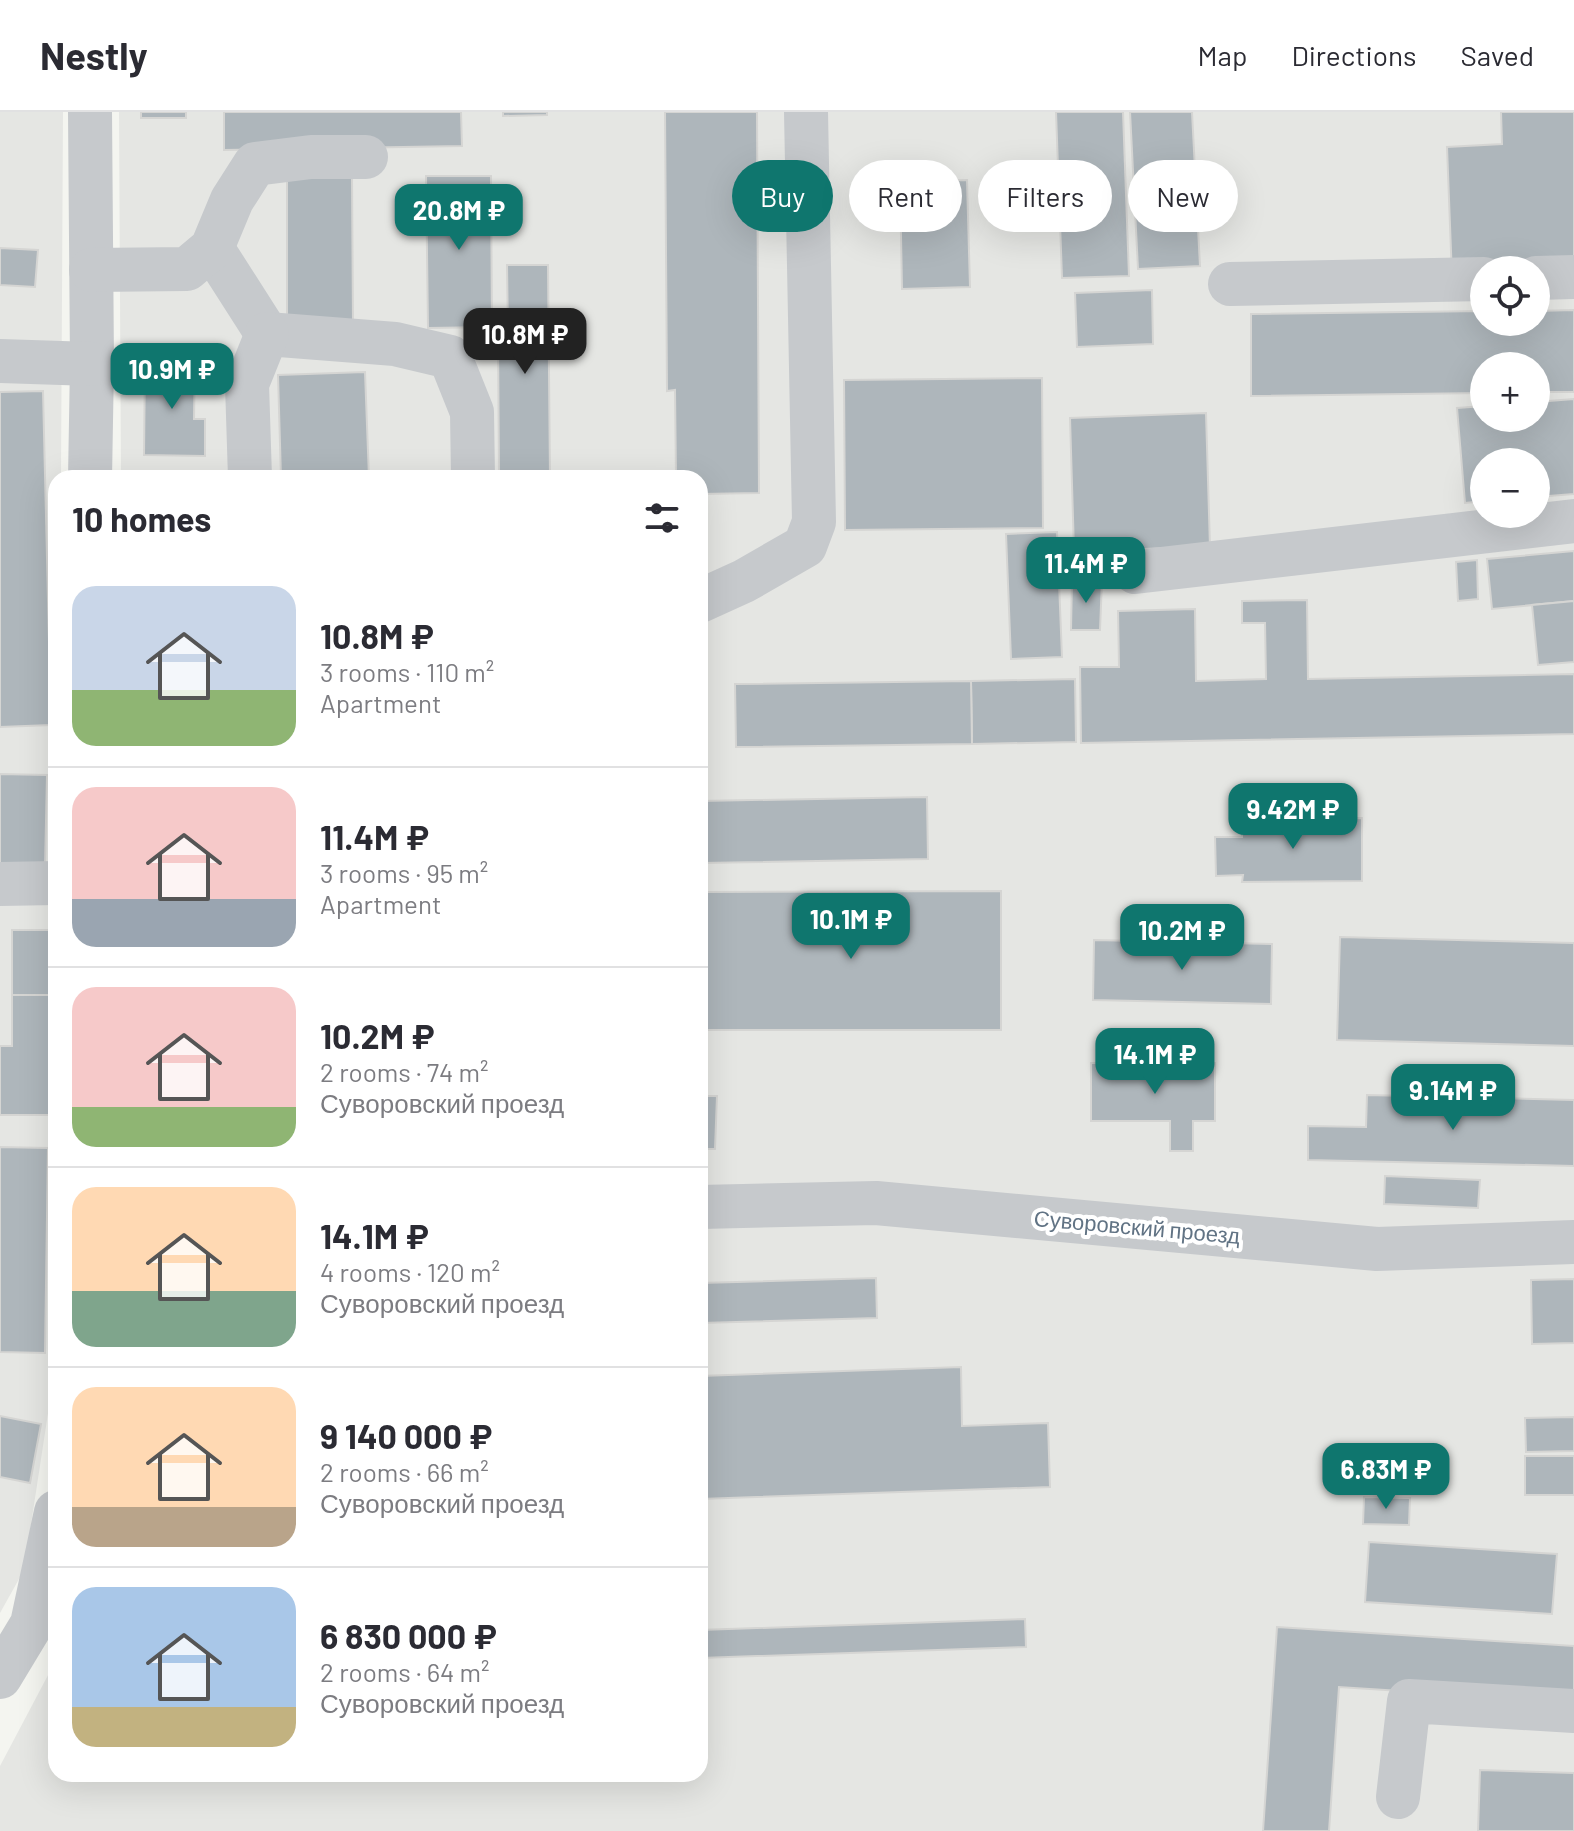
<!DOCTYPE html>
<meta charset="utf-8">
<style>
:root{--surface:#fff;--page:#f7f7f7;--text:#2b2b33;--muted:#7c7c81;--line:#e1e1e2;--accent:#0f766e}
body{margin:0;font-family:Barlow,sans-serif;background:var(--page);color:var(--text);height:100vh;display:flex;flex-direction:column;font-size:30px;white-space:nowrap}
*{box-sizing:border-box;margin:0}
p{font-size:26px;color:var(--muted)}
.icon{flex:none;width:44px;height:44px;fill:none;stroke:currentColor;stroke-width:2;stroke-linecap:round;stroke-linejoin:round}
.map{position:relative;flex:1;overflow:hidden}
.sheet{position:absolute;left:48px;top:358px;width:660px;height:1312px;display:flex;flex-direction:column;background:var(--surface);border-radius:24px;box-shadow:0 8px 32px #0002}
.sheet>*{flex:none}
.top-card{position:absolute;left:732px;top:48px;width:722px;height:72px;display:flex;gap:16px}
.fabs{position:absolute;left:1470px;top:144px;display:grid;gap:16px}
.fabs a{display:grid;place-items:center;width:80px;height:80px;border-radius:50%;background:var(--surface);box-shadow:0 8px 32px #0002;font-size:40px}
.price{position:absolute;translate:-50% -68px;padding:0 18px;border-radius:16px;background:var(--accent);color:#fff;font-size:26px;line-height:52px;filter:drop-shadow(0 2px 4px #0008)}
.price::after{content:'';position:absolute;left:50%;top:48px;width:24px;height:18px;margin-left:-12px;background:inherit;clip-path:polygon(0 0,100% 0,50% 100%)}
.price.current{background:#222;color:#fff}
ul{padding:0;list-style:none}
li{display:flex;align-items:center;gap:24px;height:200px;padding:0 24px}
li+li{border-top:2px solid var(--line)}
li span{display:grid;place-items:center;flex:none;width:224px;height:160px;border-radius:24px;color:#555}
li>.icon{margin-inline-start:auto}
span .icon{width:96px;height:96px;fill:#fffc;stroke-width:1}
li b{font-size:34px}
h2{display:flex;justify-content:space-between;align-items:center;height:96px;padding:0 24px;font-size:34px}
.pill{padding:0 28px;border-radius:36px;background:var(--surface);box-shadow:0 8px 32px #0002;font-size:28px;line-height:72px}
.pill.current{background:var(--accent);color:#fff}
header{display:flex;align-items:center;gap:48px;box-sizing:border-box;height:112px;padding:0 40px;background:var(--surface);border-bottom:2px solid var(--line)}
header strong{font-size:38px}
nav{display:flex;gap:44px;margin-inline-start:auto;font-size:28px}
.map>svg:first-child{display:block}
.built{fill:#e5e6e3;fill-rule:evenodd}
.building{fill:#aeb6bb;stroke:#d5d5d3;stroke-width:2}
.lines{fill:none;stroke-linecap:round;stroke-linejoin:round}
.minor{stroke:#c6c9cc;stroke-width:44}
.labels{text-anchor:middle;stroke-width:8;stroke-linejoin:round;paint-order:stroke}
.street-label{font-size:22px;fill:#617384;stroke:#fff}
</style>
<header>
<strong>Nestly</strong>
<nav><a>Map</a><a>Directions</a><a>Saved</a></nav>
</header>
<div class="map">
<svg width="1574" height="1719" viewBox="0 0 1574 1719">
<rect width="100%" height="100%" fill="#f4f5f0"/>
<g class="built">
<polygon points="0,0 63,0 61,366 56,366 56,1249 24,1458 0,1501"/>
<path d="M119,0H1574V1719H0V1654L56,1548V1662H700V366H121ZM1484,158H1536V210H1484ZM1484,254H1536V306H1484ZM1484,350H1536V402H1484Z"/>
</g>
<g class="building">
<rect x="141" y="0" width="45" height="6"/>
<polygon points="224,0 461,0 462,34 224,38"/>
<polygon points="503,0 547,0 547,3 503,4"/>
<polygon points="665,0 757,0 759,381 700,382 700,366 676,366 675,278 667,279"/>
<polygon points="1056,0 1123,0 1129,164 1062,166"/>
<polygon points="1130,0 1192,0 1200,154 1138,157"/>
<polygon points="1501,0 1574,0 1574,159 1484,158 1452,165 1447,35 1502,32"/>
<polygon points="287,64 352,64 353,211 287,212"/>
<polygon points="426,64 491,64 492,215 428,216"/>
<polygon points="967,68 970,175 902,177 900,70"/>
<polygon points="0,136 38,138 35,175 0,173"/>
<polygon points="507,153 548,153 550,366 499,366 498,222 508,222"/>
<polygon points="1152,178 1153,232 1077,235 1075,181"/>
<polygon points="1574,198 1574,280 1536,280 1536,254 1484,254 1484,281 1251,284 1251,202 1484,199 1484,210 1536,210 1536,199"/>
<polygon points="145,249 195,249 194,307 205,307 205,344 144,343"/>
<polygon points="365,260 369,366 281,366 278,263"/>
<polygon points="1042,266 1043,416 845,418 844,268"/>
<polygon points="43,279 51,613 0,615 0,280"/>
<polygon points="1574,287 1574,382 1536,385 1536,350 1484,350 1484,389 1465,391 1457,296 1484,294 1484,306 1536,306 1536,290"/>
<polygon points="1206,301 1210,435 1074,439 1070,306"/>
<polygon points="1057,420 1062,545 1011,547 1006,422"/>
<polygon points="1574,439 1574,489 1492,497 1487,447"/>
<polygon points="1477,448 1478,487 1458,489 1456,450"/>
<polygon points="1072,467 1102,468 1100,518 1071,518"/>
<polygon points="1307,488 1308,567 1574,562 1574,622 1081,631 1080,555 1119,555 1118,499 1195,497 1196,569 1266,567 1265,511 1242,511 1242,489"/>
<polygon points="1574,489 1574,550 1538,553 1532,493"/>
<polygon points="1075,567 1076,630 972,632 971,569"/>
<polygon points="971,569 972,632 736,635 735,572"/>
<polygon points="700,585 704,585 706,638 700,638"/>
<polygon points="0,662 47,663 45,755 0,754"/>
<polygon points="927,685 928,747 700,751 700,689"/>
<polygon points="1362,706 1362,769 1242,770 1243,763 1216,764 1215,725 1242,725 1242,707"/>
<polygon points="1001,779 1001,918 700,918 700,780"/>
<rect x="12" y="818" width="39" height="65"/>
<polygon points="1340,825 1574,831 1574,934 1337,928"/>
<polygon points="1094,828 1272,832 1271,892 1093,888"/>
<polygon points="12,883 51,883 51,1003 0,1003 0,934 12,934"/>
<polygon points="1091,951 1215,951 1215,1009 1193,1009 1193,1039 1170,1039 1170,1009 1091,1009"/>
<polygon points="1367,983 1574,988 1574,1054 1308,1048 1308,1014 1366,1015"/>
<polygon points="700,984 717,984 715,1037 700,1037"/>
<polygon points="0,1035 48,1036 45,1241 0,1240"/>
<polygon points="1385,1064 1480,1068 1478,1096 1384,1092"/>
<polygon points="876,1166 877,1206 700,1211 700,1171"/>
<polygon points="1574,1167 1574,1231 1532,1232 1531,1168"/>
<polygon points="961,1255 962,1314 1048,1311 1050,1375 700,1387 700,1264"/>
<polygon points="0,1304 41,1312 30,1371 0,1365"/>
<polygon points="1574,1305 1574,1339 1526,1340 1525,1306"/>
<rect x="1525" y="1344" width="49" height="39"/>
<polygon points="1364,1385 1410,1386 1409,1413 1363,1412"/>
<polygon points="1369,1430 1557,1442 1552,1502 1365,1490"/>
<polygon points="1025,1507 1026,1535 700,1546 700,1518"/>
<polygon points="1277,1515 1574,1534 1574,1590 1339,1575 1329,1719 1263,1719"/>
<polygon points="1480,1658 1574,1661 1574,1719 1478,1719"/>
</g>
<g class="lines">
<g class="minor">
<polyline points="90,0 92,252 90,366"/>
<polyline points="212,136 267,222"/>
<polyline points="91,158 187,157 212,136 232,88 255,52 311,45 366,45"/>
<polyline points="1536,166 1574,165"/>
<polyline points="1230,172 1484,167"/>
<polyline points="267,222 395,232 450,245 472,300 473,366"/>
<polyline points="0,249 92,252"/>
<polyline points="250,366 247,272 267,222"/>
<polyline points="1135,460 1574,409"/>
<polyline points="700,489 744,469 805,434 814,410 806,0"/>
<polyline points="0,772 56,771"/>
<polyline points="700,1095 876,1091 1377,1137 1574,1130"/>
<polyline points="0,1565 32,1512 56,1400"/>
<polyline points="1398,1685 1409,1589 1574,1599"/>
</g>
</g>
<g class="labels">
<g class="street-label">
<text transform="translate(1137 1115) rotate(5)" y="8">Суворовский проезд</text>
</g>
</g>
</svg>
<div class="fabs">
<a><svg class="icon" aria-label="locate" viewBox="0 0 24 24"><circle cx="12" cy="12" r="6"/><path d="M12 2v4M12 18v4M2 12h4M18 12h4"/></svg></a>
<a>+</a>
<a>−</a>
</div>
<b class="price" style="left:459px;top:140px">20.8M ₽</b>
<b class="price current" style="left:525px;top:264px">10.8M ₽</b>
<b class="price" style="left:172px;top:299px">10.9M ₽</b>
<b class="price" style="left:1086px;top:493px">11.4M ₽</b>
<b class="price" style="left:1293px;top:739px">9.42M ₽</b>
<b class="price" style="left:851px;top:849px">10.1M ₽</b>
<b class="price" style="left:1182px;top:860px">10.2M ₽</b>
<b class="price" style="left:1155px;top:984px">14.1M ₽</b>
<b class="price" style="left:1453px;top:1020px">9.14M ₽</b>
<b class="price" style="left:1386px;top:1399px">6.83M ₽</b>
<div class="top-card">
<a class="pill current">Buy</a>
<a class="pill">Rent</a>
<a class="pill">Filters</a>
<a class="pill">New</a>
</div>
<section class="sheet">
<h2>10 homes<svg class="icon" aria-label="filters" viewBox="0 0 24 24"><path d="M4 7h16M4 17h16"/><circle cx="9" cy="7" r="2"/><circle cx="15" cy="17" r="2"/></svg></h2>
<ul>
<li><span style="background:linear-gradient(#c9d6e8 65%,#8fb573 0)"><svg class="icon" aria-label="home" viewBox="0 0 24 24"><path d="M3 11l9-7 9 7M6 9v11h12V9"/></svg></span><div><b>10.8M ₽</b><p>3 rooms · 110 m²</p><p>Apartment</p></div></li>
<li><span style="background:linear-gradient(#f6c9c9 70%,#9aa5b1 0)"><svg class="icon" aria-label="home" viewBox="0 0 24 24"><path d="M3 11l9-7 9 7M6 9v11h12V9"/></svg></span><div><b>11.4M ₽</b><p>3 rooms · 95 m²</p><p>Apartment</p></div></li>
<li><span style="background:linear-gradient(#f6c9c9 75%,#8fb573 0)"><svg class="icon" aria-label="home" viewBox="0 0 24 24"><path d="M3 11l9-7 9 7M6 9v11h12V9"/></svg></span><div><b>10.2M ₽</b><p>2 rooms · 74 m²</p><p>Суворовский проезд</p></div></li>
<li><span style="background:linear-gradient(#ffd9b3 65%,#7fa58c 0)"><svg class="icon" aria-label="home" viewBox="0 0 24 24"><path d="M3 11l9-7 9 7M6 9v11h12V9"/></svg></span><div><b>14.1M ₽</b><p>4 rooms · 120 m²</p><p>Суворовский проезд</p></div></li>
<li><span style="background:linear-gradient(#ffd9b3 75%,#b9a48a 0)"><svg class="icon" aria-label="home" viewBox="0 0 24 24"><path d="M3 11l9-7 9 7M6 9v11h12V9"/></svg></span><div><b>9 140 000 ₽</b><p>2 rooms · 66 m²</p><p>Суворовский проезд</p></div></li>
<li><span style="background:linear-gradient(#a9c7e8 75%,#c2b280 0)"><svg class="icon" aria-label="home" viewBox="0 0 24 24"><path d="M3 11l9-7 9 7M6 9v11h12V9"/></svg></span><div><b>6 830 000 ₽</b><p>2 rooms · 64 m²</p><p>Суворовский проезд</p></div></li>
</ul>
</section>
</div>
